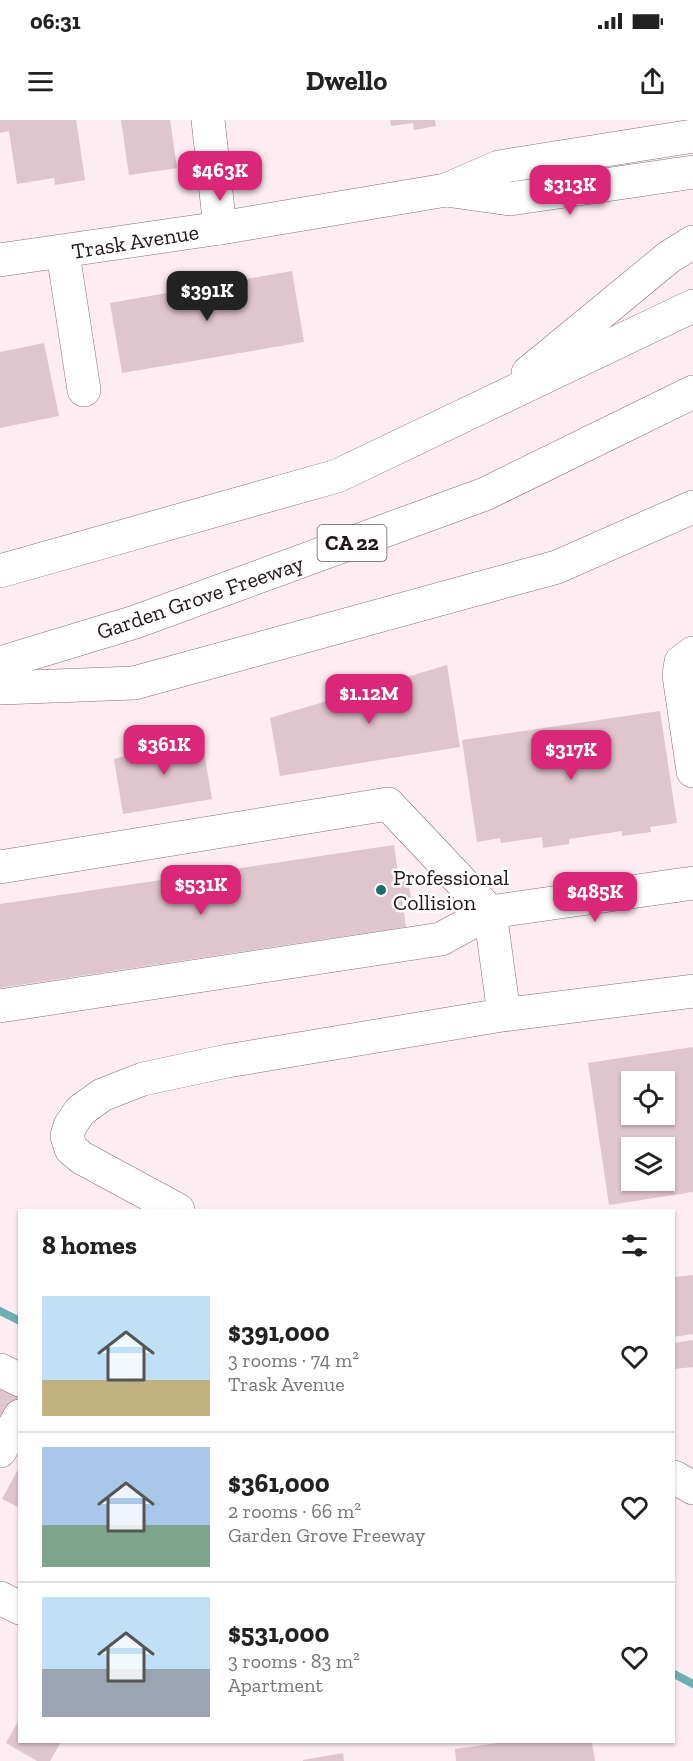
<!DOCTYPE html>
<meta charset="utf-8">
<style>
:root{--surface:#fff;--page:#f2f2f2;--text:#222;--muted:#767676;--line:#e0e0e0;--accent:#db2777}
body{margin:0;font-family:"Zilla Slab",serif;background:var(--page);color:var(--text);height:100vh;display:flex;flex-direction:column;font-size:22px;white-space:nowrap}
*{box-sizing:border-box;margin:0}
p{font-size:20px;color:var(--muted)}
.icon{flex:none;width:33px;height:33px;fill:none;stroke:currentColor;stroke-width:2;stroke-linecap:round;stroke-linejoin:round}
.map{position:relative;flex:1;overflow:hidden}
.side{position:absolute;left:18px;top:1089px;width:657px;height:534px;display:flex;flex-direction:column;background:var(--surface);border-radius:0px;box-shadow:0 2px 4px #0004}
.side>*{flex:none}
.controls{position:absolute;left:621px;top:951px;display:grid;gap:12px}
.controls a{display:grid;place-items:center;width:54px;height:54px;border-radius:0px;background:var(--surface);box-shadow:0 2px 4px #0004;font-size:30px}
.price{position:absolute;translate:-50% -51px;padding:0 14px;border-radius:12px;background:var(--accent);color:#fff;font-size:20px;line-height:39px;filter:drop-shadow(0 2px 3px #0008)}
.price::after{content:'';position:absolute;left:50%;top:36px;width:18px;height:14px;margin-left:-9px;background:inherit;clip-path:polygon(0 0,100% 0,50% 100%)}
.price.selected{background:#222;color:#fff}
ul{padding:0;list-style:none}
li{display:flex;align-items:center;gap:18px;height:150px;padding:0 24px}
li+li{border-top:2px solid var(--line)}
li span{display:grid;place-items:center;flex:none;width:168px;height:120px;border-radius:0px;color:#555}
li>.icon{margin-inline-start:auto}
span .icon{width:72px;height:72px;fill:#fffc;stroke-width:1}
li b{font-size:26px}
h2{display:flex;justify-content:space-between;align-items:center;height:72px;padding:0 24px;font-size:26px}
.status{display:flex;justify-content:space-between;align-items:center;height:42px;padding:0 30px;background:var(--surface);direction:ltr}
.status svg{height:16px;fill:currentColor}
header{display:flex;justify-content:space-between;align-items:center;height:78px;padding:0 24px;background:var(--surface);font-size:27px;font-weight:800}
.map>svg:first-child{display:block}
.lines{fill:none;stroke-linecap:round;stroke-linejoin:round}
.stream{stroke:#6daeb3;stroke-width:8}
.building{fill:#dfc5ce;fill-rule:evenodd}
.minor-casing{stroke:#856e77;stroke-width:34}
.major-casing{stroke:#856e77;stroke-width:34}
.highway-casing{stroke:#856e77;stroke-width:34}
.minor{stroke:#fff;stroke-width:33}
.major{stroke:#fff;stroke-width:33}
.highway{stroke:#fff;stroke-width:33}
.poi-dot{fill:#1f6b71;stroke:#fff;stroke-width:2}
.labels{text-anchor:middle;stroke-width:5;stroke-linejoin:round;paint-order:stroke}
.shield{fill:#fff;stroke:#635c5f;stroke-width:1.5}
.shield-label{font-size:21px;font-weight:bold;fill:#20161a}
.street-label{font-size:22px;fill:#20161a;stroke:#fff}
.poi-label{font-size:22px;fill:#20161a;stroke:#fff;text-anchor:start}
</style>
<div class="status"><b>06:31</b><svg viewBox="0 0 49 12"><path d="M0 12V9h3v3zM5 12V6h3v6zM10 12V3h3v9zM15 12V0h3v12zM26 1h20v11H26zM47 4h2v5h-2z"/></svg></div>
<header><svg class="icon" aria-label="menu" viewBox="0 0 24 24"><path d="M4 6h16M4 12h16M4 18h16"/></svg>Dwello<svg class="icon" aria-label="share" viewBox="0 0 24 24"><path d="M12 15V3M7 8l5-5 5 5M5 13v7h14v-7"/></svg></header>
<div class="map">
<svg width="693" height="1641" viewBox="0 0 693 1641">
<rect width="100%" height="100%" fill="#fdecf2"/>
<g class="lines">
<g class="stream">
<polyline points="0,1191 20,1201"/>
<polyline points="674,1554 693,1564"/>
</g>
</g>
<g class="building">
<polygon points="0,0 76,0 85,60 55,65 54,58 17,64 9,11 0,13"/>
<polygon points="121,0 170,0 177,48 129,55"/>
<polygon points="390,0 435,0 436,6 414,10 413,3 391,6"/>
<polygon points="292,151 304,222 122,253 110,183"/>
<polygon points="44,223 59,296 0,308 0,232"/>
<polygon points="447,545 460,627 280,656 270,598"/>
<polygon points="660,591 677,703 650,707 651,712 622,716 622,711 569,719 569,724 543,728 542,717 501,723 500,718 477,722 462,620"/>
<polygon points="201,614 212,679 123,694 114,639"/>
<polygon points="394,725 398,752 406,751 411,778 402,779 406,807 0,868 0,784"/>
<path d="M693,927V1072L609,1085L588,943ZM632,962H664V994H632ZM632,1028H664V1060H632Z"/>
<polygon points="693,1155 693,1214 674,1217 674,1157"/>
<polygon points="693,1220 693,1247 674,1249 674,1223"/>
<polygon points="0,1266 20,1275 20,1283 0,1321"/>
<polygon points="20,1346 20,1388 2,1379"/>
<polygon points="20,1598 20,1622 61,1622 50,1641 37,1641 6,1623"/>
<polygon points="505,1622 592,1622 595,1641 456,1641 455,1629"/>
<polygon points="343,1633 344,1641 303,1641 303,1640"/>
</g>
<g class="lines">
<defs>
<g id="minor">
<polyline points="208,0 220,108"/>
<polyline points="63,133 84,270"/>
<polyline points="693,533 681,542 679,555 693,651"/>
<polyline points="0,747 388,684 490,792 504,894"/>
<polyline points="0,886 441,819 490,792 693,763"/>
<polyline points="178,1090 82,1038 71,1029 67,1016 70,1006 80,991 102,975 143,959 227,941 502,895 693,871"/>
<polyline points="0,1250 20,1260"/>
<polyline points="0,1331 20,1296"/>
<polyline points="674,1357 693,1368"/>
<polyline points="0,1478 20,1488"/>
</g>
<g id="major">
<polyline points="446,70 510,79 693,52"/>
<polyline points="0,140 220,108 446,70 499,47 693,16"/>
</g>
<g id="highway">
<polyline points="528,253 669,137 693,122"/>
<polyline points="0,451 337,356 693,186"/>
<polyline points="0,543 135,502 485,374 693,272"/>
<polyline points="0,568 134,563 557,447 693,387"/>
</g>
</defs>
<use href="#minor" class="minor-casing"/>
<use href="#major" class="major-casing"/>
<use href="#highway" class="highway-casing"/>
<use href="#minor" class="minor"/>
<use href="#major" class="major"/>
<use href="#highway" class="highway"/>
</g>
<circle class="poi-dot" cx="381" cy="770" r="6"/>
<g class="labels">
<rect class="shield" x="317.5" y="405" width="69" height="36" rx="4.5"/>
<g class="shield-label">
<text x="352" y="430">CA 22</text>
</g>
<g class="street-label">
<text transform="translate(135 121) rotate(-9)" y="8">Trask Avenue</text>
<text transform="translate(200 477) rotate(-19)" y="8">Garden Grove Freeway</text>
</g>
<g class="poi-label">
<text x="393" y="765">Professional<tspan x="393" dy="25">Collision</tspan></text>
</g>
</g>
</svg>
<div class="controls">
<a><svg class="icon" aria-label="locate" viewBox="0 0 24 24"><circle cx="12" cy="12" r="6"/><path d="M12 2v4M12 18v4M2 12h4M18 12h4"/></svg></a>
<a><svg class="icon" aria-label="layers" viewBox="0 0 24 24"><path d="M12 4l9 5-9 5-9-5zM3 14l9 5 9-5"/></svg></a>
</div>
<b class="price" style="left:220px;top:82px">$463K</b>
<b class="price" style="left:570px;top:96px">$313K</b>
<b class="price selected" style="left:207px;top:202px">$391K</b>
<b class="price" style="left:369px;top:605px">$1.12M</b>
<b class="price" style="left:164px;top:656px">$361K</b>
<b class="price" style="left:571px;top:661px">$317K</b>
<b class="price" style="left:201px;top:796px">$531K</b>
<b class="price" style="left:595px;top:803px">$485K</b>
<section class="side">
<h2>8 homes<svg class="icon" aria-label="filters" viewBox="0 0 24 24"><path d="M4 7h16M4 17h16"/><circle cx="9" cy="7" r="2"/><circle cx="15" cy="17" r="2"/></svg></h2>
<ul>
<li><span style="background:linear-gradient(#bfe0f5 70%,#c2b280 0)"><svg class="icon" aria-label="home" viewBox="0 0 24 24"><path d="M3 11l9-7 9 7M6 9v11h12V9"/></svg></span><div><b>$391,000</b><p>3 rooms · 74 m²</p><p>Trask Avenue</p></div><svg class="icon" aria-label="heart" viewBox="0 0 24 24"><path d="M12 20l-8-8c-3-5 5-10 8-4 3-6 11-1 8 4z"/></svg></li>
<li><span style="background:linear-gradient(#a9c7e8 65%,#7fa58c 0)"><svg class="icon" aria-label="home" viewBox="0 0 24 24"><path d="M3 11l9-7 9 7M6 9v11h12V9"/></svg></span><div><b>$361,000</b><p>2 rooms · 66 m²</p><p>Garden Grove Freeway</p></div><svg class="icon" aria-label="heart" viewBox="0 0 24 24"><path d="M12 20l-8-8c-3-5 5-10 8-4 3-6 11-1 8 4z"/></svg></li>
<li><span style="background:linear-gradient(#bfe0f5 60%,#9aa5b1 0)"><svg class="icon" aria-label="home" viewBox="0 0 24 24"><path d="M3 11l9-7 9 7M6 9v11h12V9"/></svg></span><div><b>$531,000</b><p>3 rooms · 83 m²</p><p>Apartment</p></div><svg class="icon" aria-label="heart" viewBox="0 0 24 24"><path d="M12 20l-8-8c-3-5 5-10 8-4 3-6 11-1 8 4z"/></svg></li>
</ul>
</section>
</div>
